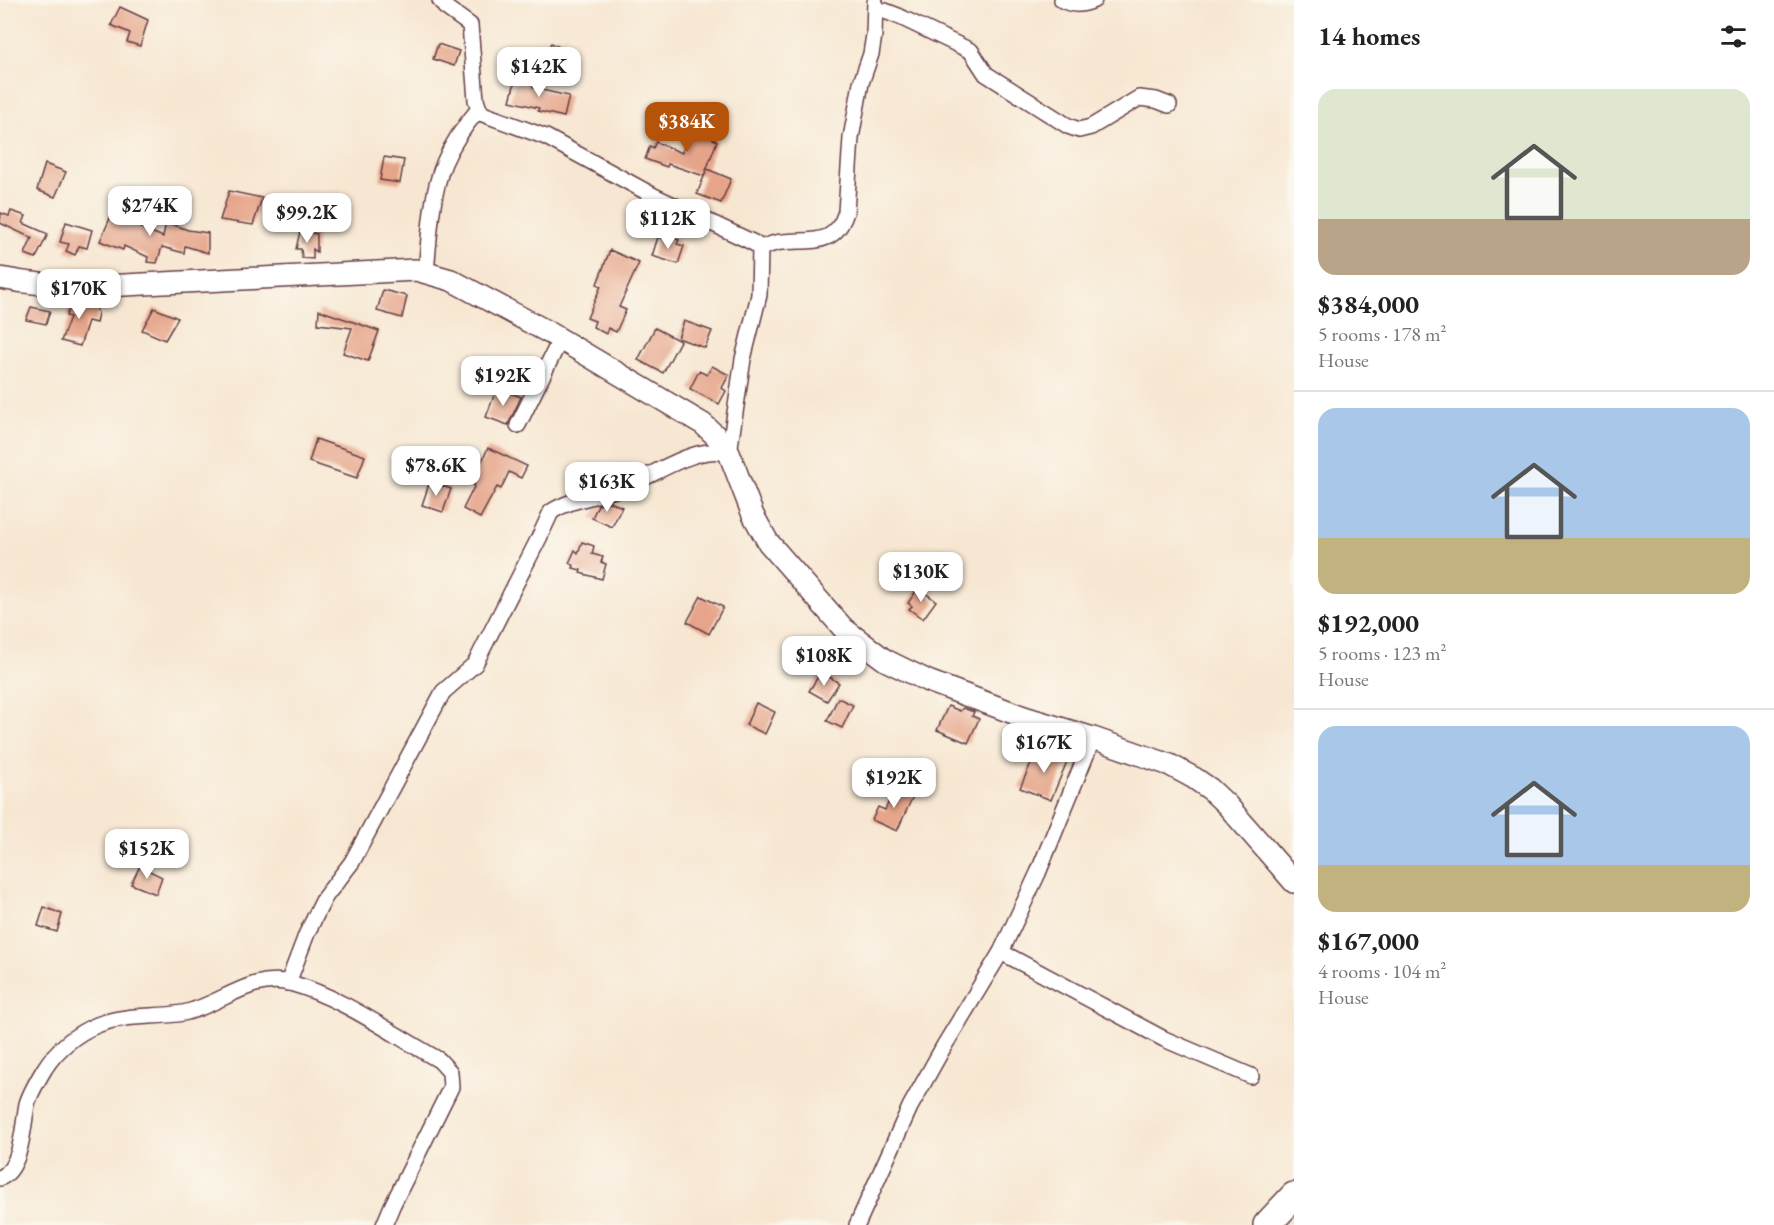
<!DOCTYPE html>
<meta charset="utf-8">
<style>
:root{--surface:#fff;--page:#f6f6f6;--text:#222;--muted:#767676;--line:#e0e0e0;--accent:#b45309}
body{margin:0;font-family:"EB Garamond",serif;background:var(--page);color:var(--text);height:100vh;display:flex;flex-direction:column;font-size:22px;white-space:nowrap}
*{box-sizing:border-box;margin:0}
p{font-size:20px;color:var(--muted)}
.icon{flex:none;width:33px;height:33px;fill:none;stroke:currentColor;stroke-width:2;stroke-linecap:round;stroke-linejoin:round}
.map{position:relative;flex:1;overflow:hidden}
.drawer{display:flex;flex-direction:column;background:var(--surface);width:480px}
.drawer>*{flex:none}
.price{position:absolute;translate:-50% -51px;padding:0 14px;border-radius:12px;background:#fff;color:#222;font-size:20px;line-height:39px;filter:drop-shadow(0 2px 3px #0008)}
.price::after{content:'';position:absolute;left:50%;top:36px;width:18px;height:14px;margin-left:-9px;background:inherit;clip-path:polygon(0 0,100% 0,50% 100%)}
.price.on{background:var(--accent);color:#fff}
ul{padding:0;list-style:none}
li{display:grid;align-content:center;gap:12px;height:318px;padding:0 24px}
li+li{border-top:2px solid var(--line)}
li span{display:grid;place-items:center;height:186px;border-radius:18px;color:#555}
li>.icon{margin-inline-start:auto}
span .icon{width:108px;height:108px;fill:#fffc;stroke-width:1}
li b{font-size:26px}
h2{display:flex;justify-content:space-between;align-items:center;height:72px;padding:0 24px;font-size:26px}
main{display:flex;flex:1;min-height:0}
.map>svg:first-child{display:block}
.building{fill:#e6a58a}
.lines{fill:none;stroke-linecap:round;stroke-linejoin:round}
.street-casing{stroke:#643d44;stroke-width:18}
.secondary-casing{stroke:#643d44;stroke-width:24}
.highway-casing{stroke:#643d44;stroke-width:30}
.street{stroke:#fff;stroke-width:15}
.secondary{stroke:#fff;stroke-width:21}
.highway{stroke:#fff;stroke-width:27}
</style>
<main>
<div class="map">
<svg width="1294" height="1225" viewBox="0 0 1294 1225">
<rect width="100%" height="100%" fill="#fbf7ec"/>
<filter id="ink" filterUnits="userSpaceOnUse"><feTurbulence type="fractalNoise" baseFrequency=".0167" numOctaves="2"/><feDisplacementMap in="SourceGraphic" scale="12" xChannelSelector="R" yChannelSelector="G"/><feConvolveMatrix kernelMatrix="1 2 1 2 8 2 1 2 1" color-interpolation-filters="sRGB"/></filter>
<filter id="wash" filterUnits="userSpaceOnUse"><feTurbulence type="fractalNoise" baseFrequency=".008" numOctaves="4" result="noise"/><feDisplacementMap in="SourceGraphic" scale="24" xChannelSelector="R" yChannelSelector="G"/><feGaussianBlur stdDeviation="1.35" result="paint"/><feColorMatrix in="noise" values="0 0 0 0 0 0 0 0 0 0 0 0 0 0 0 0 0 1.4 0 .05"/><feComposite in="paint" operator="in"/></filter>
<g filter="url(#wash)">
<rect width="100%" height="100%" fill="#f7e7d2"/>
<g id="blocks">
<g class="building">
<polygon points="120,7 148,20 140,46 127,42 130,33 111,25"/>
<polygon points="551,43 568,51 561,66 544,57"/>
<polygon points="438,44 459,51 454,66 433,59"/>
<polygon points="516,78 534,82 533,87 537,89 569,96 564,117 538,111 539,108 510,101"/>
<polygon points="699,128 715,134 713,139 717,141 704,176 668,164 667,167 645,159 650,146 653,148 656,142 682,153 689,131 697,134"/>
<polygon points="384,157 404,160 400,183 380,180"/>
<polygon points="45,164 66,172 55,197 37,190"/>
<polygon points="707,169 731,179 721,203 697,194"/>
<polygon points="229,191 262,198 253,225 220,220"/>
<polygon points="115,207 138,214 134,225 163,237 166,222 188,230 208,233 208,253 185,246 184,253 162,247 157,263 147,262 148,257 124,246 123,250 100,241"/>
<polygon points="11,211 26,216 23,223 48,234 36,258 25,254 32,238 0,223 1,213 9,216"/>
<polygon points="66,222 92,230 87,248 79,246 75,255 66,251 69,244 60,242"/>
<polygon points="300,231 317,234 317,252 313,249 313,259 302,258 301,249 296,249"/>
<polygon points="668,236 679,240 677,244 684,246 678,264 652,256 658,237 667,240"/>
<polygon points="610,250 639,263 619,307 626,310 616,332 608,328 606,334 593,327 595,321 587,318 601,286 597,284"/>
<polygon points="383,290 407,296 402,318 377,311"/>
<polygon points="73,299 93,299 98,313 96,323 88,321 80,346 61,341 70,317 66,316"/>
<polygon points="31,307 50,311 46,324 26,320"/>
<polygon points="154,308 178,318 165,340 142,330"/>
<polygon points="319,310 379,331 368,361 343,353 352,328 318,324"/>
<polygon points="684,321 712,331 705,348 678,338"/>
<polygon points="655,328 680,341 663,373 638,360"/>
<polygon points="712,366 729,375 722,388 726,391 719,404 690,389 699,371 707,375"/>
<polygon points="497,388 521,397 508,425 486,417"/>
<polygon points="316,439 365,456 357,478 309,462"/>
<polygon points="488,448 527,466 521,478 509,472 501,489 497,487 480,518 463,509 475,485 449,475 455,459 461,461 464,456 481,463"/>
<polygon points="430,481 451,489 443,512 422,505"/>
<polygon points="610,502 622,507 612,527 592,518 598,505"/>
<polygon points="582,542 594,546 592,554 603,557 601,562 606,564 602,579 580,573 581,570 573,568 574,566 569,563 575,550 578,553"/>
<polygon points="918,588 936,601 923,619 909,609 912,606 908,603"/>
<polygon points="701,596 723,607 709,634 687,622"/>
<polygon points="821,672 839,683 827,701 809,691"/>
<polygon points="838,698 853,705 842,728 827,721"/>
<polygon points="756,703 775,712 765,734 746,725"/>
<polygon points="948,706 960,711 963,708 974,712 972,716 979,719 968,743 937,730"/>
<polygon points="1038,747 1068,759 1051,800 1020,788"/>
<polygon points="896,786 914,794 897,831 872,820 878,807 885,810"/>
<polygon points="140,866 162,877 156,894 131,884"/>
<polygon points="44,907 62,914 57,932 38,926"/>
</g>
</g>
</g>
<g filter="url(#ink)">
<use href="#blocks" fill-opacity="0" stroke="#643d44" stroke-width="1.5"/>
<g class="lines">
<defs>
<g id="street">
<path d="M1062,0C1074,6 1083,5 1094,0"/>
<polyline points="875,10 885,11 898,16 971,51 986,74 1068,126 1079,130 1091,127 1139,98 1156,100 1169,105"/>
<path d="M760,248C767,246 775,242 783,242C812,239 835,247 846,212L851,138L861,83L871,54L874,35L875,2"/>
<path d="M426,273C429,240 431,194 444,163C452,144 465,125 479,109"/>
<polyline points="518,425 560,340"/>
<polyline points="1001,952 1164,1039 1251,1076"/>
<path d="M288,983L307,933L325,897L352,862L443,692L475,664L539,538L551,512C570,499 599,496 621,488C653,477 694,444 729,453L743,359L759,295L760,248L754,243L654,196L546,137L483,114L479,109L476,100L470,25L445,7L440,0"/>
<path d="M0,1178C22,1169 23,1125 27,1104C30,1093 39,1078 45,1068C57,1049 77,1033 97,1025C124,1014 155,1018 183,1013C219,1006 251,973 290,983C342,997 392,1034 439,1060L450,1072L451,1087L392,1206L384,1225"/>
<polyline points="857,1225 910,1107 944,1046 1001,952 1038,873 1093,738"/>
</g>
<path id="secondary" d="M0,278C35,285 69,287 105,286L416,270L451,280L550,333L703,424L717,437L729,453L753,515L768,542L843,628L885,660L928,681L1024,717L1093,738L1170,765L1194,778L1210,789L1227,805L1294,882"/>
<polyline id="highway" points="1267,1225 1294,1196"/>
</defs>
<use href="#street" class="street-casing"/>
<use href="#secondary" class="secondary-casing"/>
<use href="#highway" class="highway-casing"/>
<use href="#street" class="street"/>
<use href="#secondary" class="secondary"/>
<use href="#highway" class="highway"/>
</g>
</g>
</svg>
<b class="price" style="left:539px;top:98px">$142K</b>
<b class="price on" style="left:687px;top:153px">$384K</b>
<b class="price" style="left:150px;top:237px">$274K</b>
<b class="price" style="left:307px;top:244px">$99.2K</b>
<b class="price" style="left:668px;top:250px">$112K</b>
<b class="price" style="left:79px;top:320px">$170K</b>
<b class="price" style="left:503px;top:407px">$192K</b>
<b class="price" style="left:436px;top:497px">$78.6K</b>
<b class="price" style="left:607px;top:513px">$163K</b>
<b class="price" style="left:921px;top:603px">$130K</b>
<b class="price" style="left:824px;top:687px">$108K</b>
<b class="price" style="left:1044px;top:774px">$167K</b>
<b class="price" style="left:894px;top:809px">$192K</b>
<b class="price" style="left:147px;top:880px">$152K</b>
</div>
<section class="drawer">
<h2>14 homes<svg class="icon" aria-label="filters" viewBox="0 0 24 24"><path d="M4 7h16M4 17h16"/><circle cx="9" cy="7" r="2"/><circle cx="15" cy="17" r="2"/></svg></h2>
<ul>
<li><span style="background:linear-gradient(#dfe7d0 70%,#b9a48a 0)"><svg class="icon" aria-label="home" viewBox="0 0 24 24"><path d="M3 11l9-7 9 7M6 9v11h12V9"/></svg></span><div><b>$384,000</b><p>5 rooms · 178 m²</p><p>House</p></div></li>
<li><span style="background:linear-gradient(#a9c7e8 70%,#c2b280 0)"><svg class="icon" aria-label="home" viewBox="0 0 24 24"><path d="M3 11l9-7 9 7M6 9v11h12V9"/></svg></span><div><b>$192,000</b><p>5 rooms · 123 m²</p><p>House</p></div></li>
<li><span style="background:linear-gradient(#a9c7e8 75%,#c2b280 0)"><svg class="icon" aria-label="home" viewBox="0 0 24 24"><path d="M3 11l9-7 9 7M6 9v11h12V9"/></svg></span><div><b>$167,000</b><p>4 rooms · 104 m²</p><p>House</p></div></li>
</ul>
</section>
</main>
